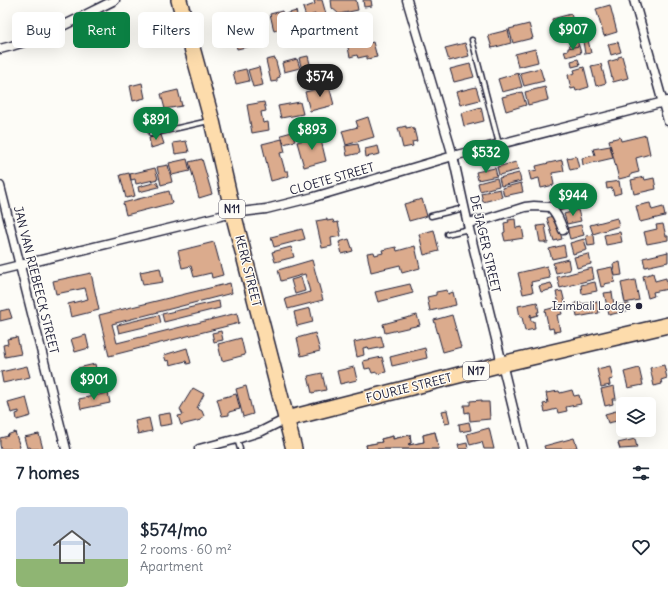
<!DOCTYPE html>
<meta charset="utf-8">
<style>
:root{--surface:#fff;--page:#f6f6f7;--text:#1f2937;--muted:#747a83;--accent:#0b8043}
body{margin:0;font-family:Delius,sans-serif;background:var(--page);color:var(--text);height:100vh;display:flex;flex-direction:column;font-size:15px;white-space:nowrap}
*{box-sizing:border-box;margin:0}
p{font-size:13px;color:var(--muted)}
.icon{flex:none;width:22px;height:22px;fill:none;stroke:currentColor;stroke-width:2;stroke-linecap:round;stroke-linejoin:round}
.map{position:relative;height:449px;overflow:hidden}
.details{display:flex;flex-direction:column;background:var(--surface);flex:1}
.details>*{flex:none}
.banner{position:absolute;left:12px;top:12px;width:400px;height:36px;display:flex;gap:8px}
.tools{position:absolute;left:616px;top:397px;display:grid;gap:8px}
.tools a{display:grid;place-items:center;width:40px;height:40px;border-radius:6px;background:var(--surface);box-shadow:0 4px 16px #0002;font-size:20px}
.price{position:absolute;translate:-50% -34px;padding:0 9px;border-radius:14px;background:var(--accent);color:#fff;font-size:13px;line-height:26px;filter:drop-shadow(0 1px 2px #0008)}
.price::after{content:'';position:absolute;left:50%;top:24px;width:12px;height:9px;margin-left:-6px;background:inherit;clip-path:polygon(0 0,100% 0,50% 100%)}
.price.selected{background:#222;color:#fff}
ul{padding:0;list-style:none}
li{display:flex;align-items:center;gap:12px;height:100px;padding:0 16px}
li span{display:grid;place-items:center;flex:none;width:112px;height:80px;border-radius:6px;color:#555}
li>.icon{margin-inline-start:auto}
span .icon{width:48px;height:48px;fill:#fffc;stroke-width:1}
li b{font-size:17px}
h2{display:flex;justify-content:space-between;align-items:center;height:48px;padding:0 16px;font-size:17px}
.pill{padding:0 14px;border-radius:6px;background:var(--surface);box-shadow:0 4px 16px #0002;font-size:14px;line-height:36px}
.pill.selected{background:var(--accent);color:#fff}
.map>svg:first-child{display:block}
.building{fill:#dbab8d;stroke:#22223b}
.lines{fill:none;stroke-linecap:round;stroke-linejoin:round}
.lane-casing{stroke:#22223b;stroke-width:7}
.street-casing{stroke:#22223b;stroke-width:11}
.highway-casing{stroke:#22223b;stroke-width:18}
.lane{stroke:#fdfcf7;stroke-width:4}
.street{stroke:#fdfcf7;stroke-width:8}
.highway{stroke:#fddcac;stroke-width:15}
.poi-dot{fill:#22223b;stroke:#fdfcf7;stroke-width:1.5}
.labels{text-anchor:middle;stroke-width:3;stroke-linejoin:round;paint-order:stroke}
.shield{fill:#fdfcf7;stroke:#646373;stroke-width:1}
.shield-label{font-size:11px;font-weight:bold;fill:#22223b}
.street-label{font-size:12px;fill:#22223b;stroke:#fdfcf7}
.poi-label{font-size:12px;fill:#22223b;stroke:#fdfcf7;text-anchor:end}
</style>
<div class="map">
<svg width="668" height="449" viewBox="0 0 668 449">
<rect width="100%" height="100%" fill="#fdfcf7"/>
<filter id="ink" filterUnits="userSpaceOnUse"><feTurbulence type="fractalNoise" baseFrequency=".025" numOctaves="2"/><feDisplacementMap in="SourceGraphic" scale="8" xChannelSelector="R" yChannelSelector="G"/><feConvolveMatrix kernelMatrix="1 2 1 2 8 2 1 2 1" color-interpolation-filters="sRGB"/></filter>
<g filter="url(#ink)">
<g class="building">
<polygon points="316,0 322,0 326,14 316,17 315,14 306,17 303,8 315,4 314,1"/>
<polygon points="331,0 356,0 358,10 339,14 332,8"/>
<polygon points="363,0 371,0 372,6 364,7"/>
<polygon points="610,5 617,32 604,36 596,9"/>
<polygon points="282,11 283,15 296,11 299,22 293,24 294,25 274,31 270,14"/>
<polygon points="571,14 575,27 555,32 552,19"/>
<polygon points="352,19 353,27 338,30 336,22"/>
<polygon points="324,20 326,29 318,31 315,22"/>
<polygon points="246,22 251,46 237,49 232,25"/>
<polygon points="529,24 533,38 513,43 509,29"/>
<polygon points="296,27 298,36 295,37 296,40 288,42 285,29"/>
<polygon points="508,30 511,43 492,48 488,35"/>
<polygon points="366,38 367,44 373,42 377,57 367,59 367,56 358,58 357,55 350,57 347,43"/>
<polygon points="577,40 579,46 570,48 569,42"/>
<polygon points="588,40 591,53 585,54 583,41"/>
<polygon points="618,42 621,52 611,55 608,44"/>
<polygon points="465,43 469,56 449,61 445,48"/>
<polygon points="579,46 581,53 566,57 564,51 568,50 568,48"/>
<polygon points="535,49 538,62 518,67 515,54"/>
<polygon points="308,56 313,76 304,78 299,58"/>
<polygon points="622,56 628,78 613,82 608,62 618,59 618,57"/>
<polygon points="275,58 280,77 277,78 277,81 271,82 266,60"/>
<polygon points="297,59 300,68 284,72 282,63"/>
<polygon points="578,59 580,65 572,67 571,61"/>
<polygon points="470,64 474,77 454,82 450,69"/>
<polygon points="601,64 606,83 596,86 591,66"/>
<polygon points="259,67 263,85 253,87 248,70"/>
<polygon points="584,67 589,87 576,91 575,88 571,89 568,75 575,73 574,70"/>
<polygon points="540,68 544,81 524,86 520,73"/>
<polygon points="246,69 249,81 236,84 233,72"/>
<polygon points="518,73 522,87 502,92 498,79"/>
<polygon points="142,83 145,98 133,101 130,86"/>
<polygon points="329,86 334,105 310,111 305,92"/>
<polygon points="476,87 480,100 460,105 456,92"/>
<polygon points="545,87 548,100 528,105 525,92"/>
<polygon points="178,90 182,106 165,109 161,94"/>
<polygon points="522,92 526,105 506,111 502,97"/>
<polygon points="264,102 266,111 261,112 263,123 268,122 269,130 252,133 247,105"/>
<polygon points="300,102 303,114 281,118 278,106"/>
<polygon points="481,107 484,121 464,126 461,113"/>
<polygon points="368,117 374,137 346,145 342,131 358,127 356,121"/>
<polygon points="406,126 406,128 412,127 413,129 414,129 417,141 412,142 413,146 403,148 398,128"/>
<polygon points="292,132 295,141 284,144 281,135"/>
<polygon points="161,135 164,144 151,148 149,138"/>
<polygon points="646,135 650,154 636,158 639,172 631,174 631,176 619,179 609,140 620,137 621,141"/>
<polygon points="320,136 326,161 304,167 297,142"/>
<polygon points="282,139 285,152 280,153 285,171 288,171 289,176 271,181 262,144"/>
<polygon points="186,141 189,152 175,154 173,143"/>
<polygon points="358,144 360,153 347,156 345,146"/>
<polygon points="378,146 380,154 366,157 365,149"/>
<polygon points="610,146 613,158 583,165 582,158 595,155 593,149"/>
<polygon points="576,156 579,168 570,170 567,158"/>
<polygon points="187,159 190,171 172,175 169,163"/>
<polygon points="202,159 212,194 199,198 189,162"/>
<polygon points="562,160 564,171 552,173 554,185 541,188 539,178 531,180 529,172 537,170 536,166"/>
<polygon points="516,162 518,170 499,175 497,167"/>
<polygon points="168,165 172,182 161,185 157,167"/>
<polygon points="155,168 158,179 136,184 135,179 131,180 130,174"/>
<polygon points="495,168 497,176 478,180 476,172"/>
<polygon points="129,173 135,196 126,198 120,175"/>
<polygon points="519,173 521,181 501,186 499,178"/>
<polygon points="644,177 645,180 654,178 656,189 634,194 631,180"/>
<polygon points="497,178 499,186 480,191 478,183"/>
<polygon points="619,181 621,193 614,195 612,188 607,189 606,183"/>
<polygon points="157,182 159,187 139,192 138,187"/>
<polygon points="521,183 523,192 504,196 502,188"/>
<polygon points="500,189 502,197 483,202 481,193"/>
<polygon points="169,191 172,203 126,215 123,203"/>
<polygon points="573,196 575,207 559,211 557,200"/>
<polygon points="422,199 427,216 409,221 404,204"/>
<polygon points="650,203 652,210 663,207 665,216 640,222 636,206"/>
<polygon points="578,210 581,221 567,224 564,214"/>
<polygon points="555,215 562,239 554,241 547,218"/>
<polygon points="617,218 619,226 593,234 590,225"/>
<polygon points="327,219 327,221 333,220 334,223 338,222 341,236 331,238 332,246 322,248 316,221"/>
<polygon points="515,219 516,228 522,227 524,238 505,241 503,233 505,232 504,223 509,222 508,220"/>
<polygon points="663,224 666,236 668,236 668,240 647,244 644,232 657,229 656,225"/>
<polygon points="545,225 548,243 545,243 545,242 540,242 537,226"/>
<polygon points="581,225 584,235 570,239 567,228"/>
<polygon points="302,229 305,239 274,247 271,237"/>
<polygon points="434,230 439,251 424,255 419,234"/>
<polygon points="620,232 622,242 606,245 604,235"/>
<polygon points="594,235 595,245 588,246 586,236"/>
<polygon points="349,239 353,251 342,254 339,242"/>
<polygon points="584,239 587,250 573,254 570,243"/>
<polygon points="214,242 223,275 212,278 211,273 194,277 191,266 182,268 178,251"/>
<polygon points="564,245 566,256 552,259 549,249"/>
<polygon points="415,246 420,268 402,273 400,265 371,272 367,253 374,252 375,255 383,253 382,250 396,247 397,251"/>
<polygon points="291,247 294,257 275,262 272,252"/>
<polygon points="668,252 668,262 645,267 643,258"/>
<polygon points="589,254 591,264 577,268 574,257"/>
<polygon points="568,259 570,270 556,273 553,263"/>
<polygon points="312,260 323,300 288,309 285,299 310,292 305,274 281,281 278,270"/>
<polygon points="620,262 622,275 615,276 613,264"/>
<polygon points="547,266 550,278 531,282 533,292 523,294 518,273"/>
<polygon points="612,267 615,282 604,284 605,286 601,287 597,270"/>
<polygon points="160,268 163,282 143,285 140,272"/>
<polygon points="592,268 594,279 560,288 557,277"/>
<polygon points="91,273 99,310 71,317 68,304 88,299 85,288 56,294 53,281"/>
<polygon points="653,273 655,281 666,278 668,289 653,292 654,296 648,298 643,276"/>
<polygon points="301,277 305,291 295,294 291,280"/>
<polygon points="635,280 639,300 625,303 621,283"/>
<polygon points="595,282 597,291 582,294 581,285"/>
<polygon points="230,283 232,293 112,324 117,343 237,313 239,323 109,356 99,315"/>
<polygon points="551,283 553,289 541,292 539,286"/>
<polygon points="410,284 413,293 378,302 375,292"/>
<polygon points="447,290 448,294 453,292 456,305 430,311 427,297 436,295 436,292"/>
<polygon points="562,291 565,303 559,304 556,292"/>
<polygon points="612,292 614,305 629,304 630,310 609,315 604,293"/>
<polygon points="219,301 220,308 164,322 162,314"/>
<polygon points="597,301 599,313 577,317 575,303 581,302 582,304"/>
<polygon points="537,302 539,312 537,312 538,315 531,317 531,314 530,315 531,321 534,321 535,329 525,331 522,317 520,317 518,306"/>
<polygon points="560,306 562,314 557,315 560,331 554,332 553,328 549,329 545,310"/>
<polygon points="310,308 313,322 297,326 294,312"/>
<polygon points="9,309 12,318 0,321 0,311"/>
<polygon points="159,315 161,323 119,333 117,325"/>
<polygon points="417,315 420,325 385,333 383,324"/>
<polygon points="452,315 461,347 443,352 434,320"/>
<polygon points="221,331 223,340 214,342 212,333"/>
<polygon points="315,333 320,351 301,356 297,338"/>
<polygon points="86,335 89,348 75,352 71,339"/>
<polygon points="381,336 384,347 369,350 368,347 363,348 364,355 357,357 354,342"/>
<polygon points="17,337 21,354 5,357 3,345 8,344 7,339"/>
<polygon points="241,338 245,355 222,361 218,344"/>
<polygon points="187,348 191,363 187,364 186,361 170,365 169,360 166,361 164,355"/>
<polygon points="425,348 427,358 392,366 390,357"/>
<polygon points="382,357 386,372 377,374 377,372 372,373 370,368 365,369 363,361"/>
<polygon points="95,364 98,379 82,383 78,368"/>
<polygon points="664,365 667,378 661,380 662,384 654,386 650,368"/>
<polygon points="27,366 30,377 3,383 1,372"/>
<polygon points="610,366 613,379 609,380 610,385 601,387 597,369"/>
<polygon points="354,367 357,380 340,384 337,371"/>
<polygon points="639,368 643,385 628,388 624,372"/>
<polygon points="322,373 326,390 312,393 308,376"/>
<polygon points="94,381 96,390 88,392 86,383"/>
<polygon points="246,386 253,414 243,417 236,389"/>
<polygon points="614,386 616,399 612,399 613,404 605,406 601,389"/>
<polygon points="193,388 204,394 197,408 202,411 204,416 201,420 181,425 178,416 183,415 180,409"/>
<polygon points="572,390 574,396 579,395 581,404 566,407 567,411 558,413 557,409 545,412 543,404 548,403 546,393 559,391 560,393"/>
<polygon points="108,393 110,403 81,409 79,399"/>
<polygon points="236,394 240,409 229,412 229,415 222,416 217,399"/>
<polygon points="26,397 31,416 17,420 16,414 19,413 19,411 11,413 8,402"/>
<polygon points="482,400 482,402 489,402 490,419 470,421 469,412 465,413 464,405 470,405 470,401"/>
<polygon points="623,409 623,426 619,428 617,421 608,423 605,414"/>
<polygon points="447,410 450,423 445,424 442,411"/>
<polygon points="170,413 172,424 160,426 158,415"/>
<polygon points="149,418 152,431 138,434 135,421"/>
<polygon points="469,422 471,430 460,432 459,424"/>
<polygon points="489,428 494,449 484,449 482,442 470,445 467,434"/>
<polygon points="15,432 20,447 14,449 1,449 0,445 0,438 8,436 7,435"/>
<polygon points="435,432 439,449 367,449 366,445 382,442 381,439 393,436 393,439 410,435 411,443 408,444 409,445 424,442 423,435"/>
<polygon points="435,432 439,449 367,449 366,445 382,442 381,439 393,436 393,439 410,435 411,443 408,444 409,445 424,442 423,435"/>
<polygon points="39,434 43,449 31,449 30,447 27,448 24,437"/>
<polygon points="574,438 577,447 569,449 545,449 544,446"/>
<polygon points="635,439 637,448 620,449 618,443"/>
<polygon points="467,443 468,449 459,449 458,445"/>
</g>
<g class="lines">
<defs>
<g id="lane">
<polyline points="472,40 499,144"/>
<polyline points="151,134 209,121"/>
<polyline points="431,216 464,208"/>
<polyline points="447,234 469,229"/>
<polyline points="237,439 240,449"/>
</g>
<g id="street">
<polyline points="407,0 453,156 469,229 523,449"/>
<polyline points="634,0 668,121"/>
<path d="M0,49C40,40 78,18 115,0"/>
<polyline points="0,186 66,449"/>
<path d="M468,223L487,219L525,207L534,206L550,207C557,213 560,222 563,230"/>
<polyline points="0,270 233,213 266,209 314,197 453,156 668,101"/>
<polyline points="199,449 237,439 262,431 286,419"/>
</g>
<g id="highway">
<polyline points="179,0 212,121 233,213 294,449"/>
<polyline points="286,419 502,364 668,325"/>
</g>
</defs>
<use href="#lane" class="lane-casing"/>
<use href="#street" class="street-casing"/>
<use href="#highway" class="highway-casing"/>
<use href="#lane" class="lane"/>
<use href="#street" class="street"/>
<use href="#highway" class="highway"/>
</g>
</g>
<circle class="poi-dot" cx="639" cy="306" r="4"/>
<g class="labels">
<g class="shield">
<rect x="219" y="200" width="26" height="18" rx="3"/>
<rect x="463" y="362" width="26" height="18" rx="3"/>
</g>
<g class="shield-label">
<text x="232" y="213">N11</text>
<text x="476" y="375">N17</text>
</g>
<g class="street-label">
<text transform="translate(332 179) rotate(-16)" y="4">CLOETE STREET</text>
<text transform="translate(485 244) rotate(77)" y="4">DE JAGER STREET</text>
<text transform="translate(248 271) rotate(76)" y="4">KERK STREET</text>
<text transform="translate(36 280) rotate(76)" y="4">JAN VAN RIEBEECK STREET</text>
<text transform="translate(409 388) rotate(-14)" y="4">FOURIE STREET</text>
</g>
<g class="poi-label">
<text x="631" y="310">Izimbali Lodge</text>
</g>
</g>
</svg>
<div class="tools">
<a><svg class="icon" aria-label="layers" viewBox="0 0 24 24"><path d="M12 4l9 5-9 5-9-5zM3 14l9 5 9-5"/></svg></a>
</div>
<b class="price" style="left:573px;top:51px">$907</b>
<b class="price selected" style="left:320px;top:98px">$574</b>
<b class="price" style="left:156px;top:141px">$891</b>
<b class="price" style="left:312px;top:151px">$893</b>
<b class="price" style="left:486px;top:174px">$532</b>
<b class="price" style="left:573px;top:217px">$944</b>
<b class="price" style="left:94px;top:401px">$901</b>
<div class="banner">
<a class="pill">Buy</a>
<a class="pill selected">Rent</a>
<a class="pill">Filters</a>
<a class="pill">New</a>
<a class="pill">Apartment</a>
</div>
</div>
<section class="details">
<h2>7 homes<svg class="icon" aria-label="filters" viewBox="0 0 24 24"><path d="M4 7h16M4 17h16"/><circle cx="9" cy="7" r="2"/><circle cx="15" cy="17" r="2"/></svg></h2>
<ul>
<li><span style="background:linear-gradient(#c9d6e8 65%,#8fb573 0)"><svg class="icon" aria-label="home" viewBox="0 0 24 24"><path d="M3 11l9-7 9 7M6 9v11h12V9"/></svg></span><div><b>$574/mo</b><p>2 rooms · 60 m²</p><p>Apartment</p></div><svg class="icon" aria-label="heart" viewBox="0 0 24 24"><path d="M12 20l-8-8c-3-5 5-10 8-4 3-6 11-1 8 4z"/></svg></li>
</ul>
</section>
